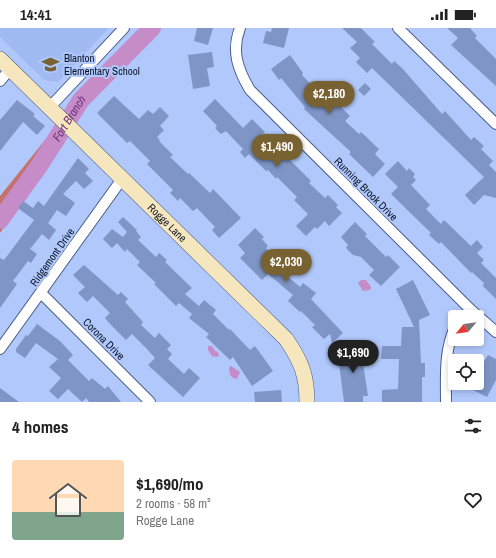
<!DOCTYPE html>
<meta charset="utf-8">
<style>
:root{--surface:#fff;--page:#f6f6f6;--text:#222;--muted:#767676;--accent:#786232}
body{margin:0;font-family:"Archivo Narrow",sans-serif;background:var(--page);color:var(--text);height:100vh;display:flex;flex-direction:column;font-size:15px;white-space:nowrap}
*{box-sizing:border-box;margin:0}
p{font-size:13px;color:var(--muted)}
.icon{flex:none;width:22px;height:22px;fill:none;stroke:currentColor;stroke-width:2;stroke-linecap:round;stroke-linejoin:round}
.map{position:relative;height:374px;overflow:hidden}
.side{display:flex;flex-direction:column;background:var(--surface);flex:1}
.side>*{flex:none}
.needle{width:26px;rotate:241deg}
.controls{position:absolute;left:448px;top:282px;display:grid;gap:8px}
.controls a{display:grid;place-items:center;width:36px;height:36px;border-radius:4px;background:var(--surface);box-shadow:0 2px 6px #0003;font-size:20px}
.price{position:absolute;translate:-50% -34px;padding:0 9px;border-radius:14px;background:var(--accent);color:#fff;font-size:13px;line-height:26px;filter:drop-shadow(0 1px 2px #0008)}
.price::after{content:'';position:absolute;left:50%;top:24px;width:12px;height:9px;margin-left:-6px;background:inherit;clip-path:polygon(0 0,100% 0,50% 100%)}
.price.current{background:#222;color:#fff}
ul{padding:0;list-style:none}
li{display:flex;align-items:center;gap:12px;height:100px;padding:0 12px}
li span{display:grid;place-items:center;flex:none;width:112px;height:80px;border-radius:4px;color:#555}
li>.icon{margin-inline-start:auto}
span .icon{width:48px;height:48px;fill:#fffc;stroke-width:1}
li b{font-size:17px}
h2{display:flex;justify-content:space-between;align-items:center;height:48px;padding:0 12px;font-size:17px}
.status{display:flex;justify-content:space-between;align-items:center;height:28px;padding:0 20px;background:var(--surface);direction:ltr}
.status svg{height:11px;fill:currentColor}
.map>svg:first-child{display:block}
.built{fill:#a0baf2}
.forest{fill:#c5726c}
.water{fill:#c58cc8}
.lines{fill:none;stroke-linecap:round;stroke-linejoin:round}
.river{stroke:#c58cc8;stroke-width:18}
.building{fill:#7e95c5}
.street-casing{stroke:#495d8a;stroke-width:12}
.secondary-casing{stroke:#495d8a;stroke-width:16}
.street{stroke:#fff;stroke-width:10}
.secondary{stroke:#f6e6be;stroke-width:15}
.labels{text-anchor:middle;stroke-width:4;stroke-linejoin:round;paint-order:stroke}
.poi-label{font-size:11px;fill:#0c1426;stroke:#b0c8fb;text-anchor:start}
.street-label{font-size:11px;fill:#0c1426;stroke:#b0c8fb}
.water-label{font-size:12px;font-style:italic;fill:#732f78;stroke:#b0c8fb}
</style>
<div class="status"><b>14:41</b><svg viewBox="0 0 49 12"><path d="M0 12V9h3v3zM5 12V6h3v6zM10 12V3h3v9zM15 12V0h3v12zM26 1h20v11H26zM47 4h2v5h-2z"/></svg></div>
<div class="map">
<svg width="496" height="374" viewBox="0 0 496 374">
<rect width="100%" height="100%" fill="#b0c8fb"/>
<polygon class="built" points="0,0 109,0 58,54 44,52 0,9"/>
<polygon class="forest" points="54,101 65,114 0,205 0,168"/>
<g class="water">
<polygon points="361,252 366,252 371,259 370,262 363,263 358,255"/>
<polygon points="208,318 212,318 215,323 218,324 219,328 216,329 212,328 208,322"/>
<polygon points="231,338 240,344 237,351 233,350 230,347 229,339"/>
</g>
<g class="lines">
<path class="river" id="s1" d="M0,192L39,138L81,72L152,0"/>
</g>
<g class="building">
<polygon points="197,0 213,0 208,17 194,13"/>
<polygon points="272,0 289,0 284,20 263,15 266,3 271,4"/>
<polygon points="342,0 361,0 375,14 372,16 392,36 394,33 402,40 442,86 445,83 471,112 474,109 484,118 481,121 493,133 489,137 496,144 496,170 484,167 474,177 465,167 484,149 372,40 367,45 356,34 360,30 350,20 357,14"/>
<polygon points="447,0 470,0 477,8 475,10 496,31 496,58 451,17 458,10"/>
<polygon points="212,24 214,39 207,40 210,58 193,61 188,27"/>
<polygon points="290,27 303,45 302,47 320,66 326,60 337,71 335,73 350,88 345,93 359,106 361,104 379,121 375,126 385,136 373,149 349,126 351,124 304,81 305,79 281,50 279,52 271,41"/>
<polygon points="365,55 371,61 364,68 358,62"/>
<polygon points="114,68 139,91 148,82 153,86 160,79 169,88 160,98 164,102 157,109 160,112 159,113 173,127 170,129 188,146 189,145 210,165 213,161 241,190 219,210 212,202 215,199 197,180 193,183 180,170 178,173 170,165 173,162 147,136 150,133 130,113 127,115 97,85"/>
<polygon points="215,71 243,100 252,91 265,104 261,107 273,119 275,117 311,153 309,155 325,170 328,167 338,177 336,179 342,185 329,198 325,193 317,201 315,199 306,208 296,198 308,186 294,172 297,169 277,149 276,151 268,142 266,143 249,126 245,130 240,124 243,121 226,103 221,106 215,100 217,98 203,83"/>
<polygon points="17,72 35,86 33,88 45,98 37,107 23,94 0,123 0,92"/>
<polygon points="78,130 89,141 85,145 93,153 84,161 76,153 63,166 75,175 66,188 57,182 48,195 56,202 54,205 49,212 42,206 30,221 37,226 31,235 28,233 13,253 17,256 0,280 0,230 4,232 34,192 18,180 23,173 33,180 38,173 44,178"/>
<polygon points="398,133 407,143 409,140 415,146 413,149 416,152 411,157 430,177 426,181 441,196 444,192 471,218 477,212 483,219 477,225 484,232 481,235 496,250 496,271 483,258 484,255 472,244 471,245 441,214 439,216 429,207 431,205 391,166 398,159 385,146"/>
<polygon points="123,189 137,202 136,203 141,209 138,212 156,229 159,225 167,232 165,234 192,260 185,266 199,278 204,272 216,282 213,286 229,302 230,301 250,322 255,318 273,343 252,358 233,329 230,332 206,309 209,306 189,290 192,286 179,275 176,278 154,256 156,255 137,237 140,234 127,221 125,224 117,215 112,220 103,211 112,201 123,209 127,204 118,194"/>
<polygon points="355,194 367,206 365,208 386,229 388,227 400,239 381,258 369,247 374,242 361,229 353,227 346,220 348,217 341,209"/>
<polygon points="255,200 264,209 262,211 268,218 266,220 290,243 286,247 300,259 303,255 316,265 311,271 343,305 332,315 330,306 324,311 312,299 315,297 301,283 300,284 288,273 293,267 268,246 262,252 240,230 245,225 238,217"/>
<polygon points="84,237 118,267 121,264 128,271 125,274 143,294 141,297 155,310 159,305 171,317 167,321 172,326 168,331 184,346 189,340 200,350 183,369 148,337 155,330 146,320 132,306 126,312 111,297 105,290 110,285 93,268 87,274 78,265 85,259 73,247"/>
<polygon points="413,252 430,287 419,292 421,335 425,335 425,349 422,349 422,374 382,374 382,362 398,361 399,331 381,331 382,318 401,318 402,299 414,299 396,261"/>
<polygon points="37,296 60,313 73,327 68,332 89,353 92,350 105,361 108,358 121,374 89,374 86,370 82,374 68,361 58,371 49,363 61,350 49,339 58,331 36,315 25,330 16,324 16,321 26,307 28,308"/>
<polygon points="367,320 369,334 363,335 368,368 363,368 363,374 344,374 339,335 335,336 333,326"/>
<polygon points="488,327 496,331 496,352 487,369 473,362 477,355 477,345"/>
<polygon points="0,360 19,374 0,374"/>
<polygon points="281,362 282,374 255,374 254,364"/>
</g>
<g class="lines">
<defs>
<g id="street">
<path d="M240,0C231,23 238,42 250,62L470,281L496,304"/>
<polyline points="398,0 496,96"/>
<polyline points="0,53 10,41"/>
<polyline points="50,79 124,0"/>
<polyline points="41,265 150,374"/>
<polyline points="0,321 122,151"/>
<path d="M446,374C446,348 444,323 455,299"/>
</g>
<g id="secondary">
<path id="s2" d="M0,31L286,311C301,333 307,347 307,374"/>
</g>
</defs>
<use href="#street" class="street-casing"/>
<use href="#secondary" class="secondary-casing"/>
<use href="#street" class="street"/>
<use href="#secondary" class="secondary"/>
</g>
<defs>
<symbol id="school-bare" viewBox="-9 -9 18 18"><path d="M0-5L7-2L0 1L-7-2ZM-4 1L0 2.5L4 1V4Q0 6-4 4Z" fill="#786232" stroke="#b0c8fb" stroke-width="2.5" paint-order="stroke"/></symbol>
</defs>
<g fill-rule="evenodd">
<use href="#school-bare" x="38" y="24" width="25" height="25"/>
</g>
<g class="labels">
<g class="poi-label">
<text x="64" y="34">Blanton<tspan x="64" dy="13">Elementary School</tspan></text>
</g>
<g class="street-label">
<text transform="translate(366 161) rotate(45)" y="4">Running Brook Drive</text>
<text dy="4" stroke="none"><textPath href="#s2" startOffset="234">Rogge Lane</textPath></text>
<text transform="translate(52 229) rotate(-55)" y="4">Ridgemont Drive</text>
<text transform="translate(104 311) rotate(45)" y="4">Corona Drive</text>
</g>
<g class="water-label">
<text dy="4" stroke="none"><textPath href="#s1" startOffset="123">Fort Branch</textPath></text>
</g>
</g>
</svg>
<div class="controls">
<a><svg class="needle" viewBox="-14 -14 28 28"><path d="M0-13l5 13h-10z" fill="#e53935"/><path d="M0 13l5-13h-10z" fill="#767676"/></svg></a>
<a><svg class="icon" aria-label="locate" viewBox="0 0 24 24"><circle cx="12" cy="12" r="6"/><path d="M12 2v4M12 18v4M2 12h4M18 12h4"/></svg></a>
</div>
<b class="price" style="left:329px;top:87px">$2,180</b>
<b class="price" style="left:277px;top:140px">$1,490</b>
<b class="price" style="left:286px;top:255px">$2,030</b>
<b class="price current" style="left:353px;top:346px">$1,690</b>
</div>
<section class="side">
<h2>4 homes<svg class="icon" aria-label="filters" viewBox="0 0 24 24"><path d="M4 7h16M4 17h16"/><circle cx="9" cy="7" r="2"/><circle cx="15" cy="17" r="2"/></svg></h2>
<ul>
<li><span style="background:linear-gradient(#ffd9b3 65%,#7fa58c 0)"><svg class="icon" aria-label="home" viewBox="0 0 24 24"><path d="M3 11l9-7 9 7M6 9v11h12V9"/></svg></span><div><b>$1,690/mo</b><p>2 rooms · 58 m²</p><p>Rogge Lane</p></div><svg class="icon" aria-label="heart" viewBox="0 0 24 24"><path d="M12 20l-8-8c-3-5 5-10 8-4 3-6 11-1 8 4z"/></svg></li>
</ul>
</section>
